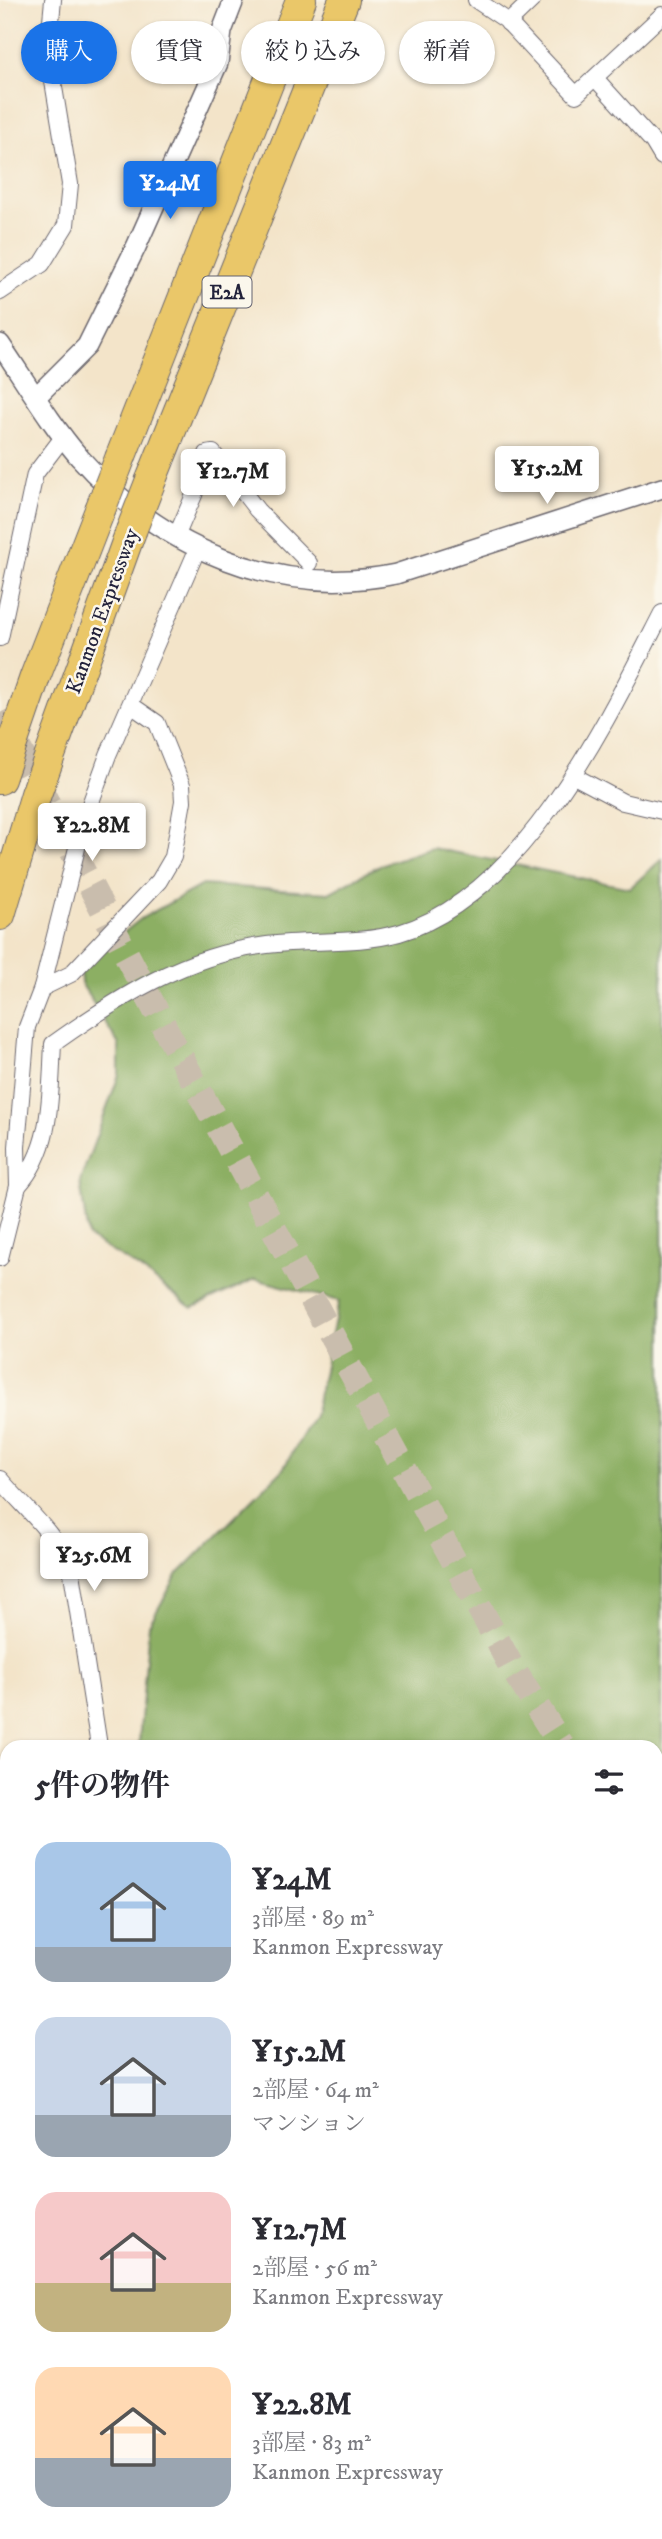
<!DOCTYPE html>
<html lang="ja">
<meta charset="utf-8">
<style>
:root{--surface:#fff;--page:#f2f2f3;--text:#2b2b33;--muted:#7c7c81;--accent:#1a73e8}
body{margin:0;font-family:"IM FELL DW Pica","Noto Serif JP",serif;background:var(--page);color:var(--text);height:100vh;display:flex;flex-direction:column;font-size:26px;white-space:nowrap}
*{box-sizing:border-box;margin:0}
p{font-size:23px;color:var(--muted)}
.icon{flex:none;width:38px;height:38px;fill:none;stroke:currentColor;stroke-width:2;stroke-linecap:round;stroke-linejoin:round}
.map{position:relative;flex:1;overflow:hidden}
.drawer{position:absolute;left:0px;top:1740px;width:663px;height:800px;display:flex;flex-direction:column;background:var(--surface);border-radius:21px 21px 0 0;box-shadow:0 2px 5px #0004}
.drawer>*{flex:none}
.top-card{position:absolute;left:21px;top:21px;width:621px;height:63px;display:flex;gap:14px}
.price{position:absolute;translate:-50% -60px;padding:0 16px;border-radius:7px;background:#fff;color:#222;font-size:23px;line-height:46px;filter:drop-shadow(0 2px 4px #0008)}
.price::after{content:'';position:absolute;left:50%;top:42px;width:21px;height:16px;margin-left:-10px;background:inherit;clip-path:polygon(0 0,100% 0,50% 100%)}
.price.selected{background:var(--accent);color:#fff}
ul{padding:0;list-style:none}
li{display:flex;align-items:center;gap:21px;height:175px;padding:0 35px}
li span{display:grid;place-items:center;flex:none;width:196px;height:140px;border-radius:21px;color:#555}
li>.icon{margin-inline-start:auto}
span .icon{width:84px;height:84px;fill:#fffc;stroke-width:1}
li b{font-size:30px}
h2{display:flex;justify-content:space-between;align-items:center;height:84px;padding:0 35px;font-size:30px}
.tag{padding:0 24px;border-radius:32px;background:var(--surface);box-shadow:0 2px 5px #0004;font-size:24px;line-height:63px}
.tag.selected{background:var(--accent);color:#fff}
.map>svg:first-child{display:block}
.forest{fill:#8caf63;stroke:#57684f;stroke-width:2}
.lines{fill:none;stroke-linecap:round;stroke-linejoin:round}
.trunk-tunnel{stroke:#c9bdad;stroke-width:26;stroke-dasharray:26 13;stroke-linecap:butt}
.service-casing{stroke:#6b666d;stroke-width:10}
.minor-casing{stroke:#6b666d;stroke-width:18}
.tertiary-casing{stroke:#6b666d;stroke-width:22}
.motorway-casing{stroke:#6b666d;stroke-width:32}
.service{stroke:#fff;stroke-width:8}
.minor{stroke:#fff;stroke-width:16}
.tertiary{stroke:#fff;stroke-width:19}
.motorway{stroke:#eac769;stroke-width:30}
.motorway-bridge-casing{stroke:#6b666d;stroke-width:32;stroke-linecap:butt}
.motorway-bridge{stroke:#eac769;stroke-width:30}
.labels{text-anchor:middle;stroke-width:5;stroke-linejoin:round;paint-order:stroke}
.shield{fill:#fbf7ec;stroke:#636270;stroke-width:2}
.shield-label{font-size:19px;font-weight:bold;fill:#22223b}
.street-label{font-size:21px;fill:#22223b;stroke:#fbf7ec}
</style>
<div class="map">
<svg width="662" height="2539" viewBox="0 0 662 2539">
<rect width="100%" height="100%" fill="#fbf7ec"/>
<filter id="ink" filterUnits="userSpaceOnUse"><feTurbulence type="fractalNoise" baseFrequency=".0143" numOctaves="2"/><feDisplacementMap in="SourceGraphic" scale="14" xChannelSelector="R" yChannelSelector="G"/><feConvolveMatrix kernelMatrix="1 2 1 2 8 2 1 2 1" color-interpolation-filters="sRGB"/></filter>
<filter id="wash" filterUnits="userSpaceOnUse"><feTurbulence type="fractalNoise" baseFrequency=".00686" numOctaves="4" result="noise"/><feDisplacementMap in="SourceGraphic" scale="28" xChannelSelector="R" yChannelSelector="G"/><feGaussianBlur stdDeviation="1.57" result="paint"/><feColorMatrix in="noise" values="0 0 0 0 0 0 0 0 0 0 0 0 0 0 0 0 0 1.4 0 .05"/><feComposite in="paint" operator="in"/></filter>
<g filter="url(#wash)">
<rect width="100%" height="100%" fill="#f3e4c9"/>
<polygon class="forest" points="432,848 630,888 662,859 662,2518 656,2522 656,1746 141,1746 139,1743 149,1625 177,1575 283,1469 314,1416 339,1301 255,1279 192,1308 139,1268 88,1237 80,1181 119,1075 119,1045 81,983 80,967 142,918 202,885 329,893 380,865"/>
</g>
<g filter="url(#ink)">
<g class="lines">
<g class="trunk-tunnel">
<polyline points="0,713 167,1032 511,1666 562,1746"/>
<polyline points="656,1892 662,1901"/>
</g>
<defs>
<polyline id="service" points="0,2152 7,2153"/>
<g id="minor">
<polyline points="476,0 506,20 576,95 662,15"/>
<polyline points="508,23 532,0"/>
<polyline points="595,78 653,142 662,157"/>
<polyline points="0,292 42,264 66,225 70,184 48,51 53,0"/>
<polyline points="176,537 194,495 207,454 213,453 257,510 309,563"/>
<polyline points="0,638 35,474 64,436"/>
<polyline points="574,776 623,802 662,811"/>
<polyline points="42,988 71,974 159,881 173,857 183,801 182,785 157,723 131,705"/>
<path d="M18,1186C53,1148 50,1094 53,1044C119,997 185,955 267,945C311,939 356,945 399,933C524,896 607,720 662,613"/>
<polyline points="0,1258 18,1186 17,1147 27,1027 42,988 83,824 108,755 197,550"/>
<path d="M0,1479C27,1511 56,1533 72,1573L99,1746"/>
<polyline points="0,1791 7,1785"/>
<polyline points="171,2532 175,2539"/>
</g>
<g id="tertiary">
<path d="M0,344C26,382 50,423 80,458C160,547 276,599 396,574L662,488"/>
<polyline points="36,397 87,346 136,247 218,63 222,31 234,0"/>
</g>
<g id="motorway">
<polyline points="121,456 301,0"/>
<polyline points="151,480 344,0"/>
<polyline points="0,779 35,677 100,510"/>
<polyline points="0,915 36,794 131,531"/>
<polyline points="0,1898 7,1920"/>
<polyline points="0,2015 7,2032"/>
<polyline points="388,2532 396,2539"/>
<polyline points="455,2532 464,2539"/>
<polyline points="509,2532 517,2539"/>
</g>
</defs>
<use href="#service" class="service-casing"/>
<use href="#minor" class="minor-casing"/>
<use href="#tertiary" class="tertiary-casing"/>
<use href="#motorway" class="motorway-casing"/>
<use href="#service" class="service"/>
<use href="#minor" class="minor"/>
<use href="#tertiary" class="tertiary"/>
<use href="#motorway" class="motorway"/>
<defs>
<g id="motorway-bridge">
<polyline points="100,510 121,456"/>
<polyline points="131,531 151,480"/>
</g>
</defs>
<use href="#motorway-bridge" class="motorway-bridge-casing"/>
<use href="#motorway-bridge" class="motorway-bridge"/>
</g>
</g>
<g class="labels">
<rect class="shield" x="202.5" y="276.5" width="49" height="31" rx="5"/>
<g class="shield-label">
<text x="227" y="299">E2A</text>
</g>
<g class="street-label">
<text transform="translate(102 611) rotate(-70)" y="7">Kanmon Expressway</text>
</g>
</g>
</svg>
<b class="price selected" style="left:170px;top:221px">¥24M</b>
<b class="price" style="left:547px;top:506px">¥15.2M</b>
<b class="price" style="left:233px;top:509px">¥12.7M</b>
<b class="price" style="left:92px;top:863px">¥22.8M</b>
<b class="price" style="left:94px;top:1593px">¥25.6M</b>
<div class="top-card">
<a class="tag selected">購入</a>
<a class="tag">賃貸</a>
<a class="tag">絞り込み</a>
<a class="tag">新着</a>
</div>
<section class="drawer">
<h2>5件の物件<svg class="icon" aria-label="filters" viewBox="0 0 24 24"><path d="M4 7h16M4 17h16"/><circle cx="9" cy="7" r="2"/><circle cx="15" cy="17" r="2"/></svg></h2>
<ul>
<li><span style="background:linear-gradient(#a9c7e8 75%,#9aa5b1 0)"><svg class="icon" aria-label="home" viewBox="0 0 24 24"><path d="M3 11l9-7 9 7M6 9v11h12V9"/></svg></span><div><b>¥24M</b><p>3部屋 · 89 m²</p><p>Kanmon Expressway</p></div></li>
<li><span style="background:linear-gradient(#c9d6e8 70%,#9aa5b1 0)"><svg class="icon" aria-label="home" viewBox="0 0 24 24"><path d="M3 11l9-7 9 7M6 9v11h12V9"/></svg></span><div><b>¥15.2M</b><p>2部屋 · 64 m²</p><p>マンション</p></div></li>
<li><span style="background:linear-gradient(#f6c9c9 65%,#c2b280 0)"><svg class="icon" aria-label="home" viewBox="0 0 24 24"><path d="M3 11l9-7 9 7M6 9v11h12V9"/></svg></span><div><b>¥12.7M</b><p>2部屋 · 56 m²</p><p>Kanmon Expressway</p></div></li>
<li><span style="background:linear-gradient(#ffd9b3 65%,#9aa5b1 0)"><svg class="icon" aria-label="home" viewBox="0 0 24 24"><path d="M3 11l9-7 9 7M6 9v11h12V9"/></svg></span><div><b>¥22.8M</b><p>3部屋 · 83 m²</p><p>Kanmon Expressway</p></div></li>
</ul>
</section>
</div>
